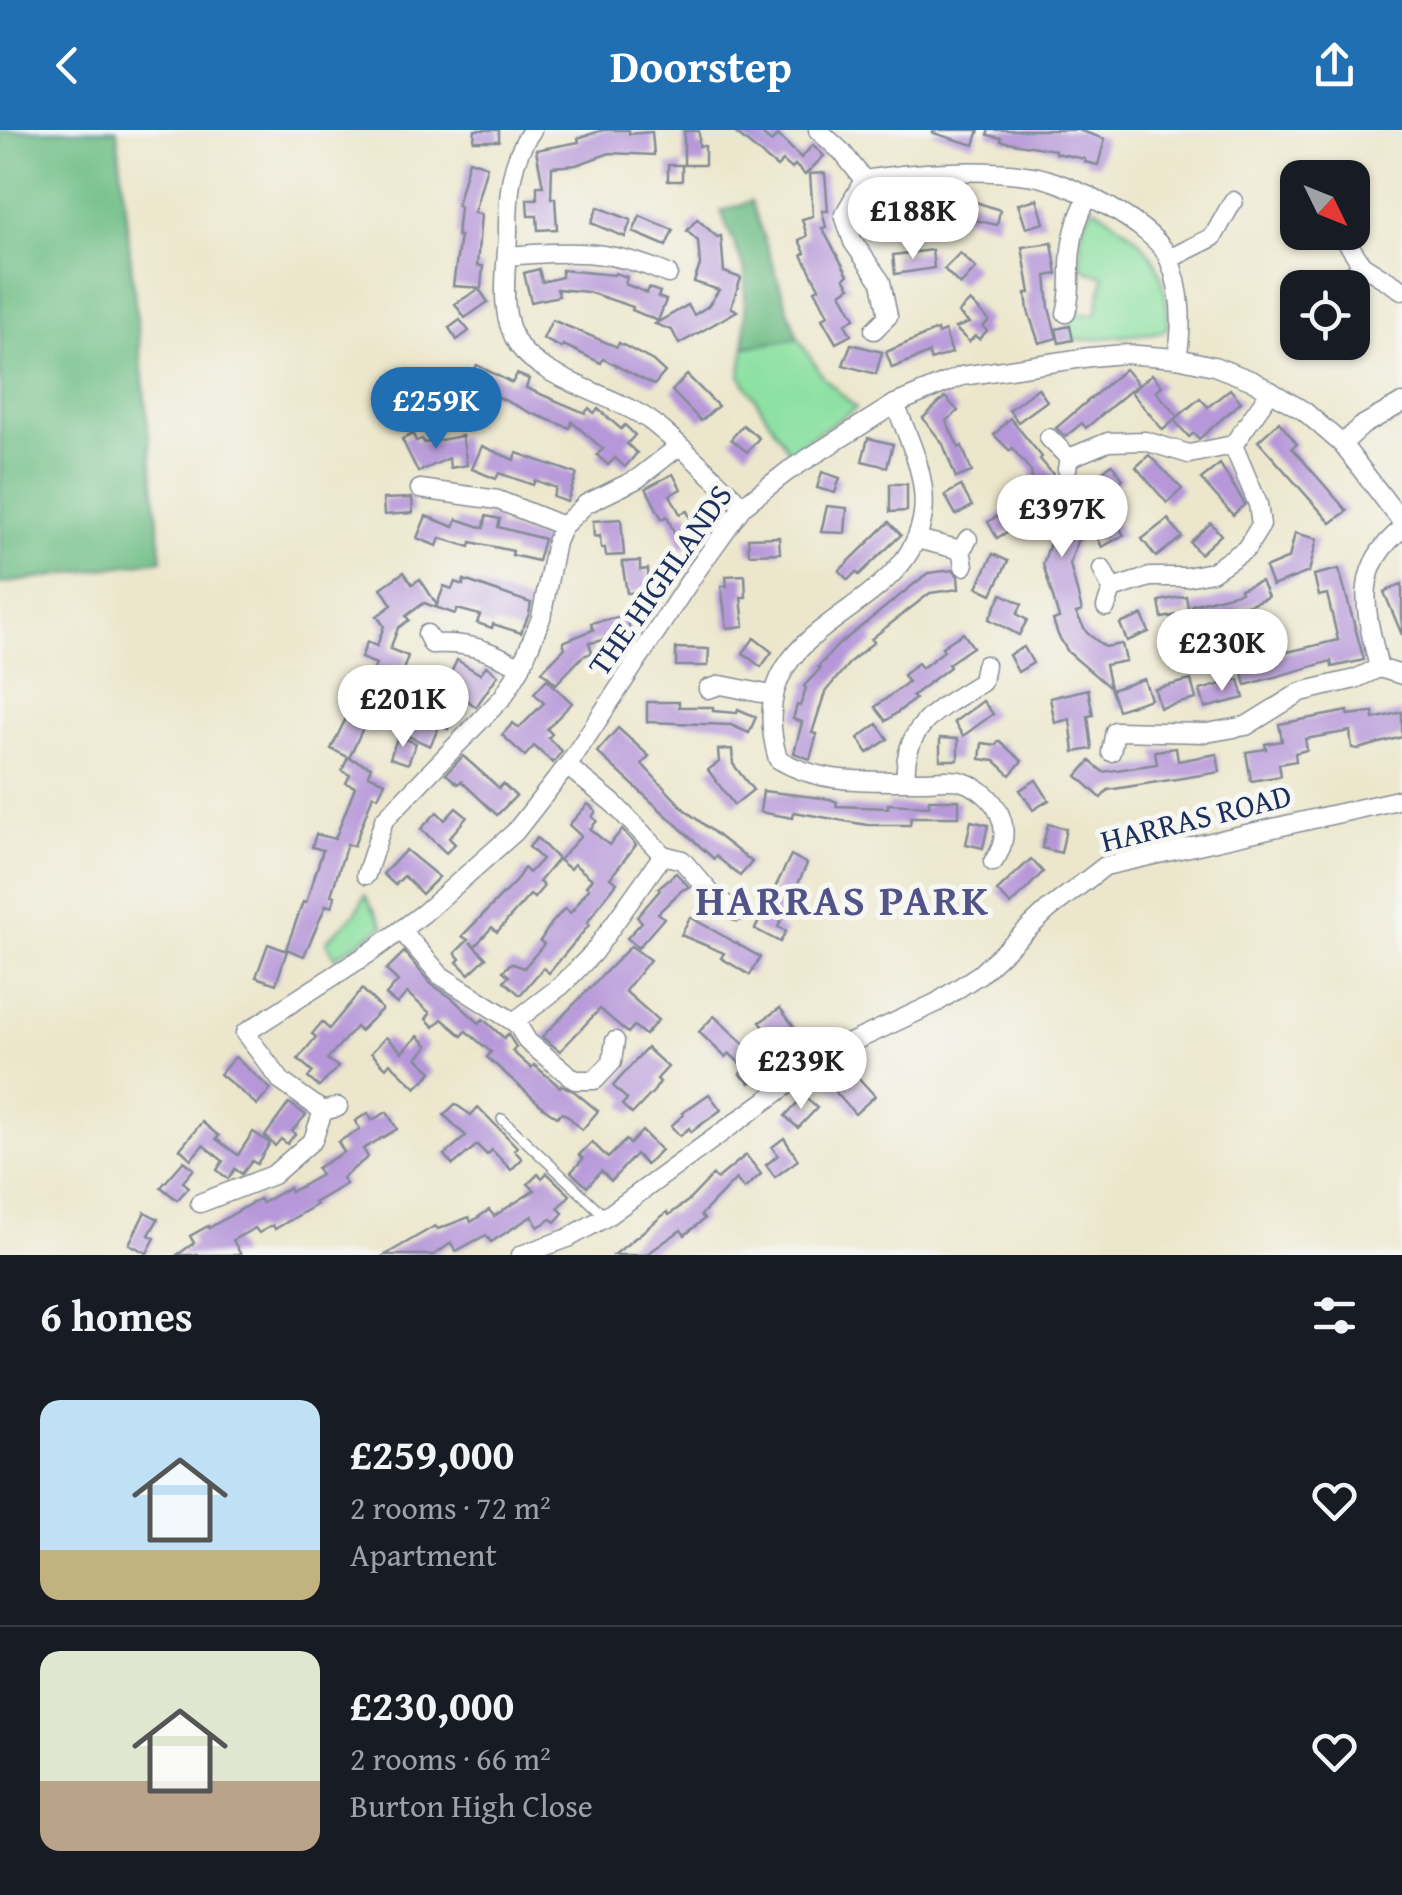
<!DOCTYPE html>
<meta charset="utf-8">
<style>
:root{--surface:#171b24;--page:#20242c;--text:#f1f3f6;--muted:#9ea1a6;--line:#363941;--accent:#1f6fb2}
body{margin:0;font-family:"Gentium Book Plus",serif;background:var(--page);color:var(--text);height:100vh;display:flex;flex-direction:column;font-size:38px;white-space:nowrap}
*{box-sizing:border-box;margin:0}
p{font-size:32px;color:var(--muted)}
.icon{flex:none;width:55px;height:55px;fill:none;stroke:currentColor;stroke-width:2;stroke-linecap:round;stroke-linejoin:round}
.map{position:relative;height:1125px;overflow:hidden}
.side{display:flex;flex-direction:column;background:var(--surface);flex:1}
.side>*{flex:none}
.needle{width:65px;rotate:133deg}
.fabs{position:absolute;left:1280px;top:30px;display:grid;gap:20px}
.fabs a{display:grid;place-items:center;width:90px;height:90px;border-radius:20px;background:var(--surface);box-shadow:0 2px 8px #0004;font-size:50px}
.price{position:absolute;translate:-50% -85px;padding:0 22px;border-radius:35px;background:#fff;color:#222;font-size:32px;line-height:65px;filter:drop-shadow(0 2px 5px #0008)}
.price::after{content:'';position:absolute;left:50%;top:60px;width:30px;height:22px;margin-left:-15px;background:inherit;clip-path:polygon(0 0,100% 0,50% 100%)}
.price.active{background:var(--accent);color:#fff}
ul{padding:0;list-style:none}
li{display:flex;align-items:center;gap:30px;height:250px;padding:0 40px}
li+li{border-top:2px solid var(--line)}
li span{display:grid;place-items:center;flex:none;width:280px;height:200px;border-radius:20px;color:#555}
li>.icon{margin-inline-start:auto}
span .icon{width:120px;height:120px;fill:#fffc;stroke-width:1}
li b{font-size:42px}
h2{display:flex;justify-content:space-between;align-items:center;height:120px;padding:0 40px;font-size:42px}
header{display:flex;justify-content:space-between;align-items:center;height:130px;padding:0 40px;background:var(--accent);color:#fff;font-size:45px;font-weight:600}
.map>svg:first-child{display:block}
.green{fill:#8de1a2;stroke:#548880;stroke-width:2.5}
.forest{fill:#72bf88;stroke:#467773;stroke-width:2.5}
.building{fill:#b697d9}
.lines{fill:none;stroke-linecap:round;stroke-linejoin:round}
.lane-casing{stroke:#848b95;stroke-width:12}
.street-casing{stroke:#848b95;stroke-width:21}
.lane{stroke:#fff;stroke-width:9}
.street{stroke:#fff;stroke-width:18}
.labels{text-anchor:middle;stroke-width:10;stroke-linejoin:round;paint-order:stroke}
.street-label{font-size:32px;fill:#1b2f5e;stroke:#f6f6f2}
.district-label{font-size:42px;font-weight:bold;letter-spacing:2.5px;fill:#515389;stroke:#f6f6f2}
</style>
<header><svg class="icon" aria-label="back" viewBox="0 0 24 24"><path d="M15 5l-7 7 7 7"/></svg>Doorstep<svg class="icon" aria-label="share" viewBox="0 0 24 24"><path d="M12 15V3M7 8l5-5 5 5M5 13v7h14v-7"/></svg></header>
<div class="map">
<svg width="1402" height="1125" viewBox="0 0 1402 1125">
<rect width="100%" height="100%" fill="#f6f6f2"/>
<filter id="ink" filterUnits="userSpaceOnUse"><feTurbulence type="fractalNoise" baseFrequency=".01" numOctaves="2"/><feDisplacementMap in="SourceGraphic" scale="20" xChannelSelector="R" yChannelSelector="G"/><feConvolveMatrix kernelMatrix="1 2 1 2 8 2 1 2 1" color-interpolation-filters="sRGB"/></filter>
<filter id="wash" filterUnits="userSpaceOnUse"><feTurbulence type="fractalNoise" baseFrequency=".0048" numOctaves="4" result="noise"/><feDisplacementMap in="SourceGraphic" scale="40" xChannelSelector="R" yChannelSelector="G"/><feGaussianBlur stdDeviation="2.25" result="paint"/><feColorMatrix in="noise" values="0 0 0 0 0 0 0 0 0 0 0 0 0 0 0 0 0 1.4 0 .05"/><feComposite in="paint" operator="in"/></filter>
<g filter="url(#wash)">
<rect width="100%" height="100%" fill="#ece7cc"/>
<g class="green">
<path d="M1094,77C1148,113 1164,126 1169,194L1163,202L1072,211L1069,193L1074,184H1096L1104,146L1090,142L1081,136C1080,113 1079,96 1094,77Z"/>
<polygon points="798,208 823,247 856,278 789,321 740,245 745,217"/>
<polygon points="365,765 384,796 335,827 326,811 355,784"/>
</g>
<g class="forest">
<polygon points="0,0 117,0 162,430 0,454"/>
<polygon points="751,71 798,208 745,217 745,140 721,81"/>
</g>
<g id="blocks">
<g class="building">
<polygon points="475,0 499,0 499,11 474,11"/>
<polygon points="603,0 629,0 629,4 652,2 654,25 610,23 576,35 552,37 551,68 555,68 557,99 538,100 537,86 528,86 527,69 537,69 537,56 543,56 536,20 579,12 578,8"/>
<polygon points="732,0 758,0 771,12 778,5 801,28 813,15 824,26 805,45 795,35 792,39 783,31 777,37"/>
<polygon points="934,0 979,0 974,15 933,3"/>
<polygon points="988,0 1078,0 1105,9 1098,35 1085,32 1085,29 1055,23 1055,20 1001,11 1001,8 988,5"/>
<polygon points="684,1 699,1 699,16 705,16 705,35 684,35"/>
<polygon points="469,30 487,36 474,83 481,84 477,136 483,136 481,158 453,156 460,106 457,106 460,77 457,75"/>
<rect x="668" y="35" width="14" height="16"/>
<polygon points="825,43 828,81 822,81 826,97 822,98 848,145 844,148 850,157 841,163 855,188 845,194 851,205 836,213 822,189 828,185 815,160 819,158 802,125 805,123 799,110 807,106 802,89 813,86 810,44"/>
<polygon points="937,59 1000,80 997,95 962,87 961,91 931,83"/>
<polygon points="906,60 912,78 883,87 877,69"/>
<polygon points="1037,69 1044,93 1026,98 1018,74"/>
<polygon points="598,77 631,90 625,107 591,93"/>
<polygon points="640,86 673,100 666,116 633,102"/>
<polygon points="697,89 717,107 721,106 724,142 741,148 731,177 737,181 679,214 672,200 655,194 688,175 694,185 708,176 719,160 694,152 700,135 698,111 687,101"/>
<polygon points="1052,113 1057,144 1046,146 1049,178 1057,208 1039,213 1028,181 1026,163 1030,163 1022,117"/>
<polygon points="932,120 934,138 895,144 893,125"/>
<polygon points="960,123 976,138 960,155 944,139"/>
<polygon points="539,139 542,152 562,147 562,140 614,145 615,143 627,147 625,154 647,163 649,158 660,162 658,167 666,170 658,191 632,180 633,177 588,162 557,159 559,166 531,172 524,143"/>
<polygon points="479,159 488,172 465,188 455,174"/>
<polygon points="970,171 989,190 983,197 987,201 979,209 975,206 969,212 955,198 969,193 958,183"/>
<polygon points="460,190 469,201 457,210 449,198"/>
<polygon points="552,190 617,217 619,213 653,231 665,242 654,255 603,229 601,233 570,218 563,215 562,218 543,209"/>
<polygon points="1070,196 1073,210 1059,213 1056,199"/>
<polygon points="937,200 938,204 945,201 952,223 931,230 929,223 892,238 886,222"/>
<polygon points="851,214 882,222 876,244 843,235"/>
<polygon points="477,235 512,253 517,244 529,249 526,258 585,283 589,278 594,283 598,279 621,299 625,295 635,305 627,314 637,323 625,337 615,328 608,335 597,325 603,319 572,292 570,298 531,283 468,252"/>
<polygon points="1125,239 1138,254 1086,298 1082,293 1065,307 1056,298"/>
<polygon points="1152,244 1162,256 1156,261 1178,287 1163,300 1131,262"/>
<polygon points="687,245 718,276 701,291 672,261"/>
<polygon points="1038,258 1047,271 1018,292 1009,280"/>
<polygon points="1230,259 1241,272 1199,309 1194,303 1189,307 1174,290 1200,268 1208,277"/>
<polygon points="945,267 958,281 946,291 959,318 962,316 972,342 956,348 943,314 923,288"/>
<polygon points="1010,288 1042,327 1040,329 1057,349 1053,353 1090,402 1077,411 1070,434 1082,481 1076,483 1087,503 1105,517 1122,514 1126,531 1105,535 1110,558 1068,522 1058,505 1053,490 1059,488 1043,434 1057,391 1033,357 1031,341 1012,318 1010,321 994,305"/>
<polygon points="1279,292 1297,314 1292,318 1347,381 1331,393 1258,311"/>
<polygon points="743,295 759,308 747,322 731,309"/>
<polygon points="413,304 416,311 422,309 424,313 462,306 467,335 450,338 449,328 418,342 402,309"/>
<polygon points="868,308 893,314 887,337 862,331"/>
<polygon points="482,316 514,330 517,323 577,344 567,372 553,367 556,358 535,350 533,355 499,343 496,349 472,339"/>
<polygon points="1149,325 1182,359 1167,373 1136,337"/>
<polygon points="1112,334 1123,349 1095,371 1083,356"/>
<polygon points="1220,334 1245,374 1233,385 1201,349"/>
<polygon points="822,342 840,348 835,363 817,358"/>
<polygon points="673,344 681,359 670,365 680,384 687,381 700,410 681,419 667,386 662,389 646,358"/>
<polygon points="890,354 907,354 907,381 890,382"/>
<polygon points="961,356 972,376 956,385 945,365"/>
<polygon points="412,368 413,383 384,385 383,369"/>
<polygon points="827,376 847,378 845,403 821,402"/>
<polygon points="1002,383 1012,399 997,408 988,392"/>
<polygon points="426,386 454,397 457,389 484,398 486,386 500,389 498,397 544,409 538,431 512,425 513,421 471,412 470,417 440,408 437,416 417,408"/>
<polygon points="621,389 624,425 606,426 605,418 601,418 600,406 594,407 593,391"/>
<polygon points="1168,389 1182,407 1156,427 1142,409"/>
<polygon points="1115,391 1124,405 1102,417 1094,401"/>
<polygon points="889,392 901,405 859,445 856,442 848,450 839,441"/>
<polygon points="1211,393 1221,405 1200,424 1190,412"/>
<polygon points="1295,403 1317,409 1309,442 1272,456 1265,438 1289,428"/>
<polygon points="779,407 780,423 749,424 748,408"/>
<polygon points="993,424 1008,431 992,464 977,457"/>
<polygon points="640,431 640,440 648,439 649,462 627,463 622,432"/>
<polygon points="1339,439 1364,530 1332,537 1331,531 1246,555 1241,539 1275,525 1338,510 1327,464 1319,466 1314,445"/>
<polygon points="953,440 958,446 959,459 930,463 871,509 874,512 851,531 825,562 812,603 817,604 810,629 794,623 802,592 793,589 797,575 800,576 806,558 804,556 820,539 818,537 838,515 928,443"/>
<polygon points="404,442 412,454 420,449 437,475 444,456 452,459 455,452 463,455 464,450 531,473 529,484 521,503 493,494 492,498 477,493 480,485 457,479 455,484 424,473 406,486 409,490 398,498 390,519 408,526 395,563 384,559 378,566 349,628 371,637 368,645 385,652 378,667 373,665 354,716 347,714 331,765 335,766 332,777 326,775 304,826 286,819 303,772 306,773 323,720 312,717 316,704 335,709 355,657 346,653 350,645 342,641 348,627 331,619 348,584 355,588 376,534 361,528 367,512 377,516 384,496 377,486 392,475 381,458"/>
<polygon points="745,445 746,467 741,467 744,496 727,498 721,456 727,456 726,446"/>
<polygon points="1261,451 1268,467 1237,479 1239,487 1227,490 1225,484 1196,492 1192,475 1241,462 1240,459"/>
<polygon points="1402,454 1402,505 1384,462"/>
<polygon points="1002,464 1022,474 1017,484 1027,490 1019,505 989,489"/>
<polygon points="1186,466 1189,483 1162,488 1159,471"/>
<polygon points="627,485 631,505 589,513 592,523 583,526 556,554 542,541 565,518 563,512 593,500 591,493"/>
<polygon points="1142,485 1149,502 1127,511 1120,494"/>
<polygon points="963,503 973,517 948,534 950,537 912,566 915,569 886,591 875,577 908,552 903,545 918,533 922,538 944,521 942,517"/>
<polygon points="754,508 772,522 761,537 743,523"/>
<polygon points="1024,517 1033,533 1018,542 1009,525"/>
<polygon points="676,518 709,519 708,536 676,536"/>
<polygon points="457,530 480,544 486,536 498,545 476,577 463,567 448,599 440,595 430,616 408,606 417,587 428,592"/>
<polygon points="547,549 572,573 547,599 552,604 548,608 562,621 553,633 534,616 525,626 502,605 513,593 519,598 544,573 534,563"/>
<polygon points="1144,549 1151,569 1118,580 1111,560"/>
<polygon points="1239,549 1244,568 1205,578 1200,560"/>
<polygon points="1191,550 1196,569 1160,578 1155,559"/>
<polygon points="1088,559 1093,585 1088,586 1092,619 1074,622 1070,589 1055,593 1050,568"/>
<polygon points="983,571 993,584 963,606 954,592"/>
<polygon points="647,572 679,572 679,577 713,577 713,581 737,583 738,579 756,587 749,603 731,595 647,592"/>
<polygon points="1348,581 1348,585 1373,582 1374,589 1402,582 1402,607 1358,619 1352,618 1350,601 1305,609 1307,620 1295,623 1296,631 1279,634 1281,646 1251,651 1246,622 1266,619 1265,614 1282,611 1279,594"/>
<polygon points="877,594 888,609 868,623 858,608"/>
<polygon points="618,598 649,626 642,634 685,680 752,732 740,746 716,726 714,729 597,622"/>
<polygon points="398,606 416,613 408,634 390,628"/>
<polygon points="940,608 958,609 958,630 940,630"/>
<polygon points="999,611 1022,631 1010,645 995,631 980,629 982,613 996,615"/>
<polygon points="1176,618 1178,631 1217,624 1220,642 1108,660 1101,668 1077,646 1090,631 1103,642 1157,634 1155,621"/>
<polygon points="732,619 733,634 753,660 734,675 708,640 719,632 718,620"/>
<polygon points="463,626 499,658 503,654 516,666 497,685 461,651 458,654 446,644"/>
<polygon points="1036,650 1049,670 1033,680 1020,660"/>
<polygon points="763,661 830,669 837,672 836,676 888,678 888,674 929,676 929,670 959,670 959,687 911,687 910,695 867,695 794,682 793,688 760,682"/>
<polygon points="588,674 596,681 592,687 597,691 590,699 609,715 622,700 636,715 610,748 617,753 601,773 587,793 589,795 549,843 543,838 520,865 504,851 509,846 503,841 511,833 524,838 544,814 540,811 551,794 565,778 570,783 573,780 589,758 586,756 592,749 574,734 570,739 559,730 581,706 569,695"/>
<polygon points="456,678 467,687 449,708 455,714 446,723 421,699 437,682 445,690"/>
<polygon points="971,691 988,695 983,718 966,714"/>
<polygon points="1048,694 1066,699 1061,723 1042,718"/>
<polygon points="537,708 558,729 539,752 544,756 534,768 530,765 497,802 492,797 475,816 470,812 486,828 469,844 457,832 460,829 455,823 468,810 462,806 515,752 524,738 529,743 542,729 529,717"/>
<polygon points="406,720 439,747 422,764 404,746 395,755 383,744"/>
<polygon points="791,725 807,734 778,797 786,801 780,812 755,799"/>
<polygon points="1031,729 1043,742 1011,775 997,761"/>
<polygon points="676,743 689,757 682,760 658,783 664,788 638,818 627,808 642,792 637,787 660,760 658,758"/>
<polygon points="690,787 760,827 750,845 721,828 724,823 681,805"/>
<polygon points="268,814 287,821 276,854 256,847"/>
<polygon points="631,816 650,830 625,861 658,890 645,905 634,896 628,903 600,879 560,921 542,907"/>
<polygon points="404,822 431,854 452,868 479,893 483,889 504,908 508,904 516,917 512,921 531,938 534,935 560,957 561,955 575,962 598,981 582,1000 567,985 561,983 557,987 544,978 487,927 491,922 466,901 462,906 442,889 434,897 426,889 430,883 407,863 397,874 386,865 398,851 386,840"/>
<polygon points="362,859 382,879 360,901 356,897 327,929 338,937 319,957 308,948 313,942 298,929 316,907 312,904 322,892 329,899"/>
<polygon points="780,878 801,906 770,929 775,933 758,952 754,949 750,953 740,944 745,938 729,923 725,927 699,902 714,886 756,925 772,907 760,892"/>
<polygon points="418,906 428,916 417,928 432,942 416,958 390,933 386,938 371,923 386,907 402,922"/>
<polygon points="647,918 668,937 657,949 660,952 654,961 632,984 622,975 627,969 613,956"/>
<polygon points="235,927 271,959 257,975 220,944"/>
<polygon points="844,932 875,966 855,984 823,948"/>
<polygon points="709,964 721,980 691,1002 689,998 680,1006 671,996 683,985 682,983"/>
<polygon points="804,966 817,978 798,998 785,986"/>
<polygon points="289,973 306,985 292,1001 295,1004 287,1014 281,1009 275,1016 265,1006"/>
<polygon points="455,974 471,985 478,977 517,1017 514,1020 522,1029 511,1040 492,1020 487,1025 477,1015 453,1035 444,1025 466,1006 444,985"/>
<polygon points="387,982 397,999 363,1019 368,1027 342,1048 346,1054 314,1073 316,1075 275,1099 273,1095 259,1103 255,1098 233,1110 241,1125 177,1125 194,1113 190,1106 208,1096 209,1098 259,1069 262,1073 289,1058 291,1062 321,1045 317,1038 344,1022 338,1012 360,999 355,991 368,983 372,990"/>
<polygon points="202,992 219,1006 216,1009 238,1025 253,1002 270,1013 257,1034 252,1031 242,1044 235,1039 228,1049 217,1040 223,1031 203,1015 191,1029 180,1019"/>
<polygon points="642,1001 661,1020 646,1035 636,1024 611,1051 601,1041 587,1057 571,1042 583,1029 579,1025 592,1012 608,1028 626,1010 630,1014"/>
<polygon points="784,1008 798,1030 775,1047 766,1035 778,1025 772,1017"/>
<polygon points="746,1025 761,1044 744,1059 736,1049 701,1085 704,1089 685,1105 681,1100 646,1125 614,1125 667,1082 669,1085 689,1070 713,1045 717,1049"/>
<polygon points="184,1031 194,1039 183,1052 189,1057 177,1070 161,1057"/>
<polygon points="547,1043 570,1065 558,1078 563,1083 555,1092 551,1089 538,1097 532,1086 491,1112 486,1105 456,1121 451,1113 434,1125 385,1125 435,1096 438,1099 469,1087 471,1092 489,1080 494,1086 535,1060 528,1054 538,1044 542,1048"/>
<polygon points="145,1082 158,1089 149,1105 155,1108 147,1123 129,1114"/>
</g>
</g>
</g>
<g filter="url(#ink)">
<use href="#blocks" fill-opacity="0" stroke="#848b95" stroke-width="2.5"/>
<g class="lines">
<defs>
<polyline id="lane" points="502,989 606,1087"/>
<g id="street">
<path d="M532,0C510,30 508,65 508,102C507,139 497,184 519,216C543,250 616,265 652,292C684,317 713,348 743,376"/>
<polyline points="818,0 842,22 864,50"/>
<polyline points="1341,103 1362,135"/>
<path d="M507,126C570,121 609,118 668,144"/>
<polyline points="1169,129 1213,107 1233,71"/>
<polyline points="1337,158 1362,135 1402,160"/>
<polyline points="1295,166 1298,167"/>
<path d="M1066,183C1073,157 1068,144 1071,120C1073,100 1079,84 1088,67"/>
<path d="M874,200L888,186L881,152L853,112L844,85L864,50C912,42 986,38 1033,46C1069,52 1155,95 1169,129C1182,160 1183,196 1177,228"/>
<path d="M895,274C908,307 928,347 923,384C908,492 736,486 778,629C822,656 873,650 923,651C935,651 952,648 963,652C997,663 1017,701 993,732"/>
<polyline points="1049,308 1069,328"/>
<polyline points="1342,314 1363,295 1402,273"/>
<polyline points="1067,339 1069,328 1108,312 1145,311 1189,324 1233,315 1271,261"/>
<polyline points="420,359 498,370 563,396"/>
<polyline points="917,409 961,420"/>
<polyline points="964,436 961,420 968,409"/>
<polyline points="1102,439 1112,459"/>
<polyline points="1106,477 1112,459 1150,447 1186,447 1212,442 1246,419 1261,395 1258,374 1233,315"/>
<path d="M427,504L432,514C470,512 488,520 521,537"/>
<polyline points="1379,538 1402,545"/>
<polyline points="708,559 721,555 771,565"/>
<path d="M1111,622L1115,601L1206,603L1246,596L1301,562L1355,549L1379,538C1366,482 1351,439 1402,399"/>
<polyline points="567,636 614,674 663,725"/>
<path d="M906,650C902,595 940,578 982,552L985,535"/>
<polyline points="663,725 682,730 714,767 737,782"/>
<polyline points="366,745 384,690 503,567 521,537 541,488 556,412 563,396 586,374 637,349 678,317"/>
<polyline points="401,800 440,845 517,894 528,912 575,950 595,950 612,932 615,911"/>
<polyline points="514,892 562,855 593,823 663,725"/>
<polyline points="323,981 282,952 245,903 371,822 424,783 515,702 570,632 695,443 743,376 788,341 895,274 962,246 1090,227 1124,224 1177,228 1214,236 1253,251 1304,281 1342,314 1402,392"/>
<polyline points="200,1073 273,1045 313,1010 323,981 338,977"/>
<polyline points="521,1125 568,1108 606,1087 798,947 848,914 936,873 980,844 1048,780 1105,736 1402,669"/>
</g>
</defs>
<use href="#lane" class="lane-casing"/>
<use href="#street" class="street-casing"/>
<use href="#lane" class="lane"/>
<use href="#street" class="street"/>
</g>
</g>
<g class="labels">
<g class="street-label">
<text transform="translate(660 450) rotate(-55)" y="11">THE HIGHLANDS</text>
<text transform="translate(1196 688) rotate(-14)" y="11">HARRAS ROAD</text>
</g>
<g class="district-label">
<text x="843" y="785">HARRAS PARK</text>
</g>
</g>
</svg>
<div class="fabs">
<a><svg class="needle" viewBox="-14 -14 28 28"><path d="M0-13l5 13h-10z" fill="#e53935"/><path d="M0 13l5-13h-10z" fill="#9ea1a6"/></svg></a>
<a><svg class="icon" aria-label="locate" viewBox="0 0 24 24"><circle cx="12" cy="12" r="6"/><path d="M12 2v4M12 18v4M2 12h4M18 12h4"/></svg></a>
</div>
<b class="price" style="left:913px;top:132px">£188K</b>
<b class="price active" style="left:436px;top:322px">£259K</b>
<b class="price" style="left:1062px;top:430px">£397K</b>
<b class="price" style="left:1222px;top:564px">£230K</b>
<b class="price" style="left:403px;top:620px">£201K</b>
<b class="price" style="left:801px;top:982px">£239K</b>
</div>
<section class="side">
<h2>6 homes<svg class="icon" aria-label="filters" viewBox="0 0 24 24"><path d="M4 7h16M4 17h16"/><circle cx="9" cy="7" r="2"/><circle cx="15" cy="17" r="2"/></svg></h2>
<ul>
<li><span style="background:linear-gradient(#bfe0f5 75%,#c2b280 0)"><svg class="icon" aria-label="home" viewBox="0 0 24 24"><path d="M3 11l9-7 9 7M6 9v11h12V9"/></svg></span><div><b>£259,000</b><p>2 rooms · 72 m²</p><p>Apartment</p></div><svg class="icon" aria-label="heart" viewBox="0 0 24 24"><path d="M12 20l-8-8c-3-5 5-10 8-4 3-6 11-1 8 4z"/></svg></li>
<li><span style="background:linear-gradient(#dfe7d0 65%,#b9a48a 0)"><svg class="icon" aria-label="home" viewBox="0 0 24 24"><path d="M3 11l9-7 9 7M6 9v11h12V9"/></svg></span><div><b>£230,000</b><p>2 rooms · 66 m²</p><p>Burton High Close</p></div><svg class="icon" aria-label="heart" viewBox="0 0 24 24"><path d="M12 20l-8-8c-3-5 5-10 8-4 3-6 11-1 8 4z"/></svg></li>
</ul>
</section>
